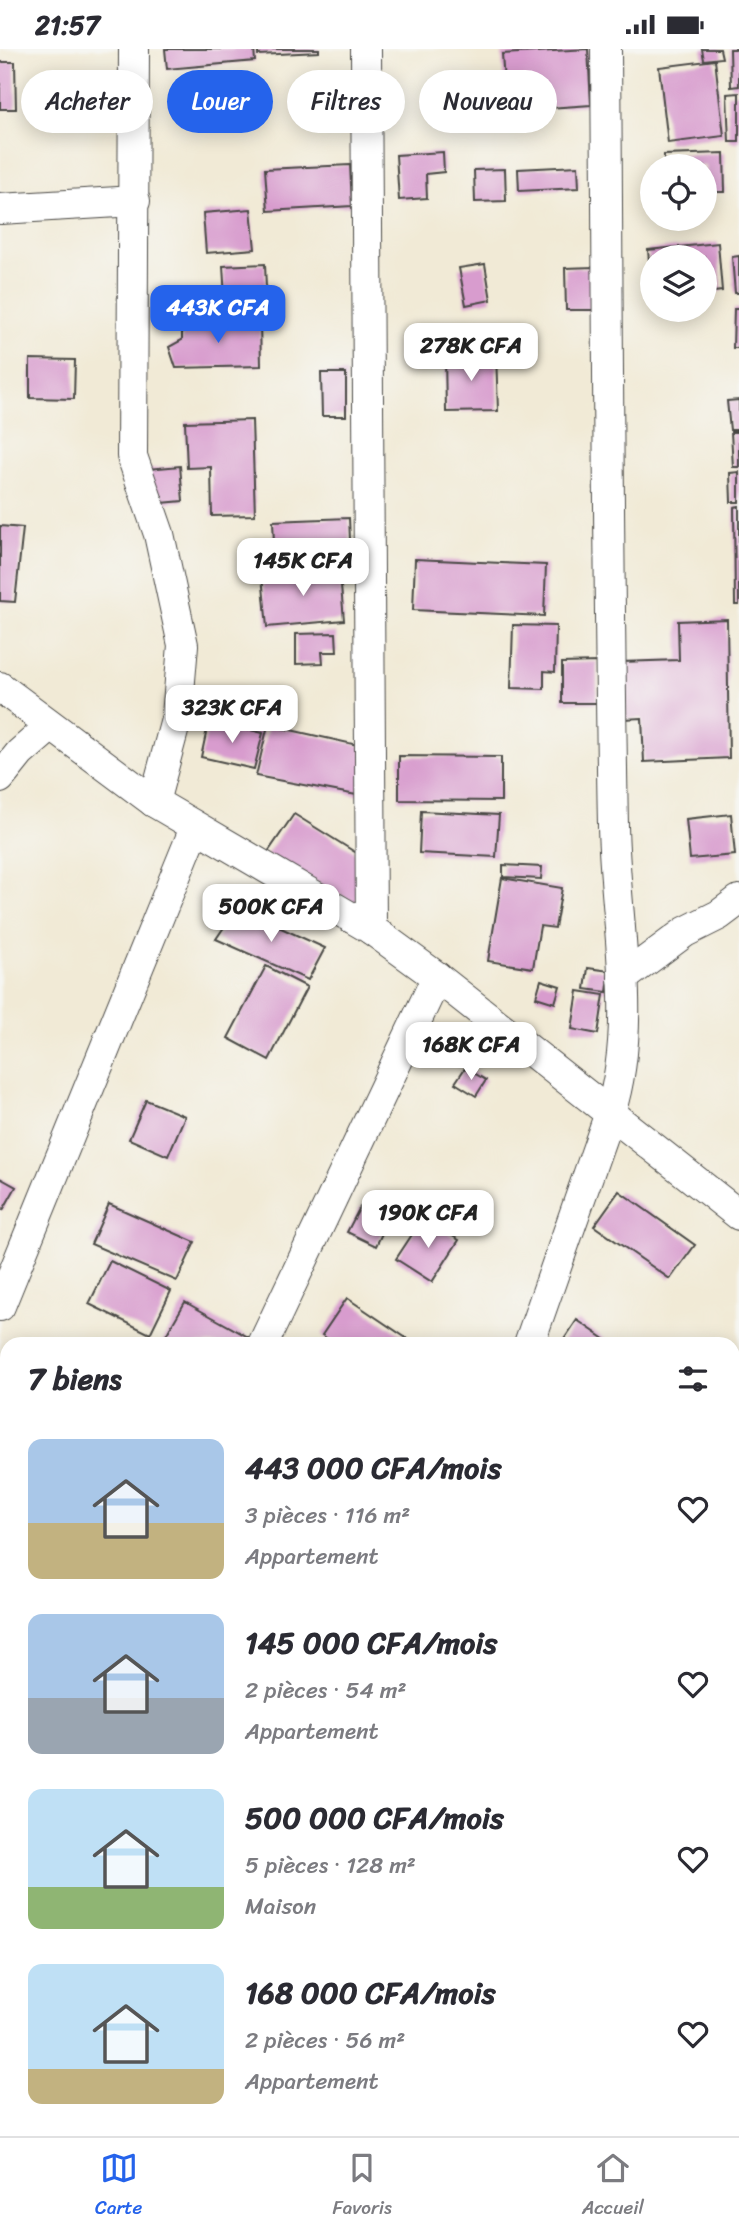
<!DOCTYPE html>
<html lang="fr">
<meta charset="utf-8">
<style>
:root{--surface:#fff;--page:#f2f2f3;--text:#2b2b33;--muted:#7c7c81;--line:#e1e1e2;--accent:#2563eb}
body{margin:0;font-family:Sriracha,sans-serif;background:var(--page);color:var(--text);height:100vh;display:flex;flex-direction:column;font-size:26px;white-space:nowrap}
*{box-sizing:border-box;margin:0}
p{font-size:23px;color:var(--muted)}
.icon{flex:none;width:38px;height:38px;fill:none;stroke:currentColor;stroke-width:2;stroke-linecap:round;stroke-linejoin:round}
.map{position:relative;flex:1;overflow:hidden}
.sheet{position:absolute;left:0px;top:1288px;width:740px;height:800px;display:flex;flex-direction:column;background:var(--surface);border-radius:21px 21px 0 0;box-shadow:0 4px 18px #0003}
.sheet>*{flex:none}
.top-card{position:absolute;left:21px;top:21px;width:698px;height:63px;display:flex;gap:14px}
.tools{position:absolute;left:640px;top:105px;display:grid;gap:14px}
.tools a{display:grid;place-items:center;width:77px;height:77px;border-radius:50%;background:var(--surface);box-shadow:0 4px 18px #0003;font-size:35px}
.price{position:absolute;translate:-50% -60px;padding:0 16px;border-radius:14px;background:#fff;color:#222;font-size:23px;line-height:46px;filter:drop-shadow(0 2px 4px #0008)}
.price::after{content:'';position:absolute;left:50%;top:42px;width:21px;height:16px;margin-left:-10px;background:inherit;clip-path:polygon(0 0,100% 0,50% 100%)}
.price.selected{background:var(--accent);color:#fff}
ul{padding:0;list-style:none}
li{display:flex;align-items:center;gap:21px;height:175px;padding:0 28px}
li span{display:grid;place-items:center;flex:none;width:196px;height:140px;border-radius:14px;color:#555}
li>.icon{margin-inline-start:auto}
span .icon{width:84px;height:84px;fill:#fffc;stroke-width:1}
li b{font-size:30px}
h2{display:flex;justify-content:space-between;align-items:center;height:84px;padding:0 28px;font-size:30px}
.tag{padding:0 24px;border-radius:32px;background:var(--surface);box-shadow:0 4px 18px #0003;font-size:24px;line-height:63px}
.tag.selected{background:var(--accent);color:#fff}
.status{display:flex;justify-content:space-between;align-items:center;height:49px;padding:0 35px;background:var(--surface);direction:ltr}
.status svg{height:19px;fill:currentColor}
.menu{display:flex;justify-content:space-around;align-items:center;height:98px;border-top:2px solid var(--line);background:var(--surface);font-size:19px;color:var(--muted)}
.menu a{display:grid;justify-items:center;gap:4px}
.menu .selected{color:var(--accent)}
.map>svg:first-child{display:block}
.building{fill:#d89cce}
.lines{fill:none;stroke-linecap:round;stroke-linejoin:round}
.street-casing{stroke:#494845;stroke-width:32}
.street{stroke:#fff;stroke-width:30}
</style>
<div class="status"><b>21:57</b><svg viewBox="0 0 49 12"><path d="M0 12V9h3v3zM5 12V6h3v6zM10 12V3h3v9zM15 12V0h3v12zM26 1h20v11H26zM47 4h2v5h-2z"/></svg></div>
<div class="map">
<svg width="739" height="2087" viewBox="0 0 739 2087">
<rect width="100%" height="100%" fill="#f6f6f2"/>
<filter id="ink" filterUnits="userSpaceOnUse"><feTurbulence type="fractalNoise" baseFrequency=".0143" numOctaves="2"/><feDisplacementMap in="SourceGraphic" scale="14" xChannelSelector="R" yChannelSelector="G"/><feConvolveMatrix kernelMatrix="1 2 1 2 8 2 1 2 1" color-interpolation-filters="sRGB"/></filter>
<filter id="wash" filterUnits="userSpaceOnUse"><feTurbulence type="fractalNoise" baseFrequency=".00686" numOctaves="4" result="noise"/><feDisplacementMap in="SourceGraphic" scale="28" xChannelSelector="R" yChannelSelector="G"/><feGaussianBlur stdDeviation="1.57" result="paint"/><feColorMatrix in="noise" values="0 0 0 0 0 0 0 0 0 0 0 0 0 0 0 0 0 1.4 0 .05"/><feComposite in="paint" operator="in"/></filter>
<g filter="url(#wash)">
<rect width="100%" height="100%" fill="#f1ead6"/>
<g id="blocks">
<g class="building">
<polygon points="165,0 254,0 255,12 167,20"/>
<polygon points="258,0 319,0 319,3 258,6"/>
<polygon points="588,0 591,56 506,62 502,5"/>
<polygon points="702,0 720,0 722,9 704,11"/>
<polygon points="730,0 739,0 739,37 731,38"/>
<polygon points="715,11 724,87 668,94 659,18"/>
<polygon points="0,13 15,13 16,60 0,60"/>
<polygon points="739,44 739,93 729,93 727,45"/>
<polygon points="443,103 444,123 426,125 427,149 399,151 396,106"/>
<polygon points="724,104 725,143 705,143 705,117 664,117 664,106"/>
<polygon points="350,116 352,157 268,162 265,120"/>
<polygon points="578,117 579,139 519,142 518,120"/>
<polygon points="505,120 506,152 475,153 474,121"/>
<polygon points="251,160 255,200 206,204 203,164"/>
<polygon points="718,194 722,242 705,244 705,208 653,208 651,235 648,201"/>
<polygon points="739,207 739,244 735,244 732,208"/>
<polygon points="265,215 267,263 226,265 223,217"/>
<polygon points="485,215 491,251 466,256 459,219"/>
<polygon points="594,218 595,261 566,261 565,219"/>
<polygon points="734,260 739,260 739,299 733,299"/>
<polygon points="260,272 261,317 176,319 169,298 182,291 182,273"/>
<polygon points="496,304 498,362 446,363 445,306"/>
<polygon points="30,310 75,311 74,350 30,349"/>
<polygon points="321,324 346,324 346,367 322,367"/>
<polygon points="739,351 739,381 730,381 727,352"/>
<polygon points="252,371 255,466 212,467 211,418 187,419 185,373"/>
<polygon points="731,383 739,383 739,418 733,418"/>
<polygon points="180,417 183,452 151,455 148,420"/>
<polygon points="739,423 739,453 731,453 730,424"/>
<polygon points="739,457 739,556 735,556 734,458"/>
<polygon points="349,469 351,512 275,515 273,472"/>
<polygon points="0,477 23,479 15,553 0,552"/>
<polygon points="415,510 546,516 544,567 413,561"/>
<polygon points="328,521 329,527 340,526 344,571 267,578 262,527"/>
<polygon points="727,570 729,709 644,713 642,669 623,670 621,613 679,611 678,572"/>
<polygon points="513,576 556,577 555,623 544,622 544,640 511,639"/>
<polygon points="336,584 337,603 322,603 323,614 296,615 296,585"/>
<polygon points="597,613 597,654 562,654 562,614"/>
<polygon points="209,671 263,684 254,720 201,708"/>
<polygon points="268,676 362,697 367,748 256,727"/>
<polygon points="399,707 501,708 501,752 399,751"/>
<polygon points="421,762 499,766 496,808 419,804"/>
<polygon points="294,765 358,805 357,855 266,806"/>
<polygon points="731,765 735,806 690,810 686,770"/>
<polygon points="503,816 542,818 541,830 503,828"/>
<polygon points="502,829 562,839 555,879 540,877 533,919 488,912"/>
<polygon points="237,859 325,899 308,931 216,890"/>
<polygon points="266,917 307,938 269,1011 228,989"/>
<polygon points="588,919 610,922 607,943 585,940"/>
<polygon points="541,931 560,937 555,954 536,948"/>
<polygon points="578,942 604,946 598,985 572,980"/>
<polygon points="465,1019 486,1031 476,1047 455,1034"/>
<polygon points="146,1051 185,1067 168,1107 129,1090"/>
<polygon points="0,1129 16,1138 3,1161 0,1159"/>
<polygon points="619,1142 695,1196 670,1230 594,1177"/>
<polygon points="109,1155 195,1193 177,1232 91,1195"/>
<polygon points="360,1158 388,1172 376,1197 347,1183"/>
<polygon points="423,1169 459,1191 432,1233 396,1210"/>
<polygon points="110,1212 171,1242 150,1285 89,1255"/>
<polygon points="347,1249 415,1295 335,1295 322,1286"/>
<polygon points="185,1253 248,1288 244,1295 161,1295"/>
<polygon points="577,1271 612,1295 561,1295"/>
<polygon points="739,1860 739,1918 733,1911 733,1865"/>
<polygon points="237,2081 267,2081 262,2087 244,2087"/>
<polygon points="395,2081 445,2081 454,2087 390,2087"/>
<polygon points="648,2081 730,2081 735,2087 653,2087"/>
</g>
</g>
</g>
<g filter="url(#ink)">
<use href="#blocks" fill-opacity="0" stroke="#494845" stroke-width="2"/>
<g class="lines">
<defs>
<g id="street">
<polyline points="134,0 132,407 159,485 183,596 177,667 154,753"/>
<polyline points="366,0 371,880"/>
<polyline points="0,160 135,152"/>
<polyline points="0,638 154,753 371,880 437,928 739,1166"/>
<polyline points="0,729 20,704 51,677"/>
<polyline points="623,929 685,883 719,866 739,851"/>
<polyline points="0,1257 195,779"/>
<polyline points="263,1295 437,928"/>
<path d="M529,1295L610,1064C639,973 615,871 613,777C608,518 608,259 606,0"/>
<polyline points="733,1379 739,1364"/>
<polyline points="733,1527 739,1525"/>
<polyline points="0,1860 7,1845"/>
<polyline points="733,1945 739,1950"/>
<polyline points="49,2087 53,2081"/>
<polyline points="329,2087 332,2081"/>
<polyline points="579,2087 582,2081"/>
</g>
</defs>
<use href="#street" class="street-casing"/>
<use href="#street" class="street"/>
</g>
</g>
</svg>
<div class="tools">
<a><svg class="icon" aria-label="locate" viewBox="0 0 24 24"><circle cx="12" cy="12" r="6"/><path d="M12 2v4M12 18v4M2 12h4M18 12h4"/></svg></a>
<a><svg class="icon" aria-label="layers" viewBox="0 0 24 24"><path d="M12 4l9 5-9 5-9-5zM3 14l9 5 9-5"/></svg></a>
</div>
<b class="price selected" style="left:218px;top:296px">443K CFA</b>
<b class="price" style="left:471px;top:334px">278K CFA</b>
<b class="price" style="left:303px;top:549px">145K CFA</b>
<b class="price" style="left:232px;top:696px">323K CFA</b>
<b class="price" style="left:271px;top:895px">500K CFA</b>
<b class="price" style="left:471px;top:1033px">168K CFA</b>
<b class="price" style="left:428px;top:1201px">190K CFA</b>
<div class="top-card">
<a class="tag">Acheter</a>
<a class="tag selected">Louer</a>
<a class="tag">Filtres</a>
<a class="tag">Nouveau</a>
</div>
<section class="sheet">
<h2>7 biens<svg class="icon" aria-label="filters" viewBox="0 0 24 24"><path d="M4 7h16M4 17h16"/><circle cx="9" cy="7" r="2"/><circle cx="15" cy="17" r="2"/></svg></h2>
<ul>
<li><span style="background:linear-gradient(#a9c7e8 60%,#c2b280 0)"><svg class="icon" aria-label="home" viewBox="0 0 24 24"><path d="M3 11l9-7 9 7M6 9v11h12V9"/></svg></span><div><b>443 000 CFA/mois</b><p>3 pièces · 116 m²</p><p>Appartement</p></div><svg class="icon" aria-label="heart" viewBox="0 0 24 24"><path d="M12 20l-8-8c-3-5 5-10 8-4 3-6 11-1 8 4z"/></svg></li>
<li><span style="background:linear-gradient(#a9c7e8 60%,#9aa5b1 0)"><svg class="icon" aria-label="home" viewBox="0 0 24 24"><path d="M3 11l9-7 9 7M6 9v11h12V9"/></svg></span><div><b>145 000 CFA/mois</b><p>2 pièces · 54 m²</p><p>Appartement</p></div><svg class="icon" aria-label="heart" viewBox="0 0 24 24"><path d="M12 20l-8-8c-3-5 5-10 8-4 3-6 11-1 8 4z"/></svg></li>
<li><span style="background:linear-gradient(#bfe0f5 70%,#8fb573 0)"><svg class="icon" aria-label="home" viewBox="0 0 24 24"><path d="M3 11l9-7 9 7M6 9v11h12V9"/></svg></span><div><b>500 000 CFA/mois</b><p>5 pièces · 128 m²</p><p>Maison</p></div><svg class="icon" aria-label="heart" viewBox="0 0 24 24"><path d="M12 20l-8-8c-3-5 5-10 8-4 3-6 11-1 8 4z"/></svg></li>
<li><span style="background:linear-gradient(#bfe0f5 75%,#c2b280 0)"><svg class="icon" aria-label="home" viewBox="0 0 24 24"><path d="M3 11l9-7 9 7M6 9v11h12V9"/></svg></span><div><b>168 000 CFA/mois</b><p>2 pièces · 56 m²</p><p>Appartement</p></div><svg class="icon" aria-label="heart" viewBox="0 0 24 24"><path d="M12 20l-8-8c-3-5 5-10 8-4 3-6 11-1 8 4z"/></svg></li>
</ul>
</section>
</div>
<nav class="menu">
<a class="selected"><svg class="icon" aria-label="map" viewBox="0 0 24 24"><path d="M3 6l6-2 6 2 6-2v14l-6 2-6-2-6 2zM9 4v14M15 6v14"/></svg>Carte</a>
<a><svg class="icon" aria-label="saved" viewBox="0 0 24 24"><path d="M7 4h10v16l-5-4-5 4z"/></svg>Favoris</a>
<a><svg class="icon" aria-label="home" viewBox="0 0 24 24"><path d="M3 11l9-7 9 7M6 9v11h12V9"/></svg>Accueil</a>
</nav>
